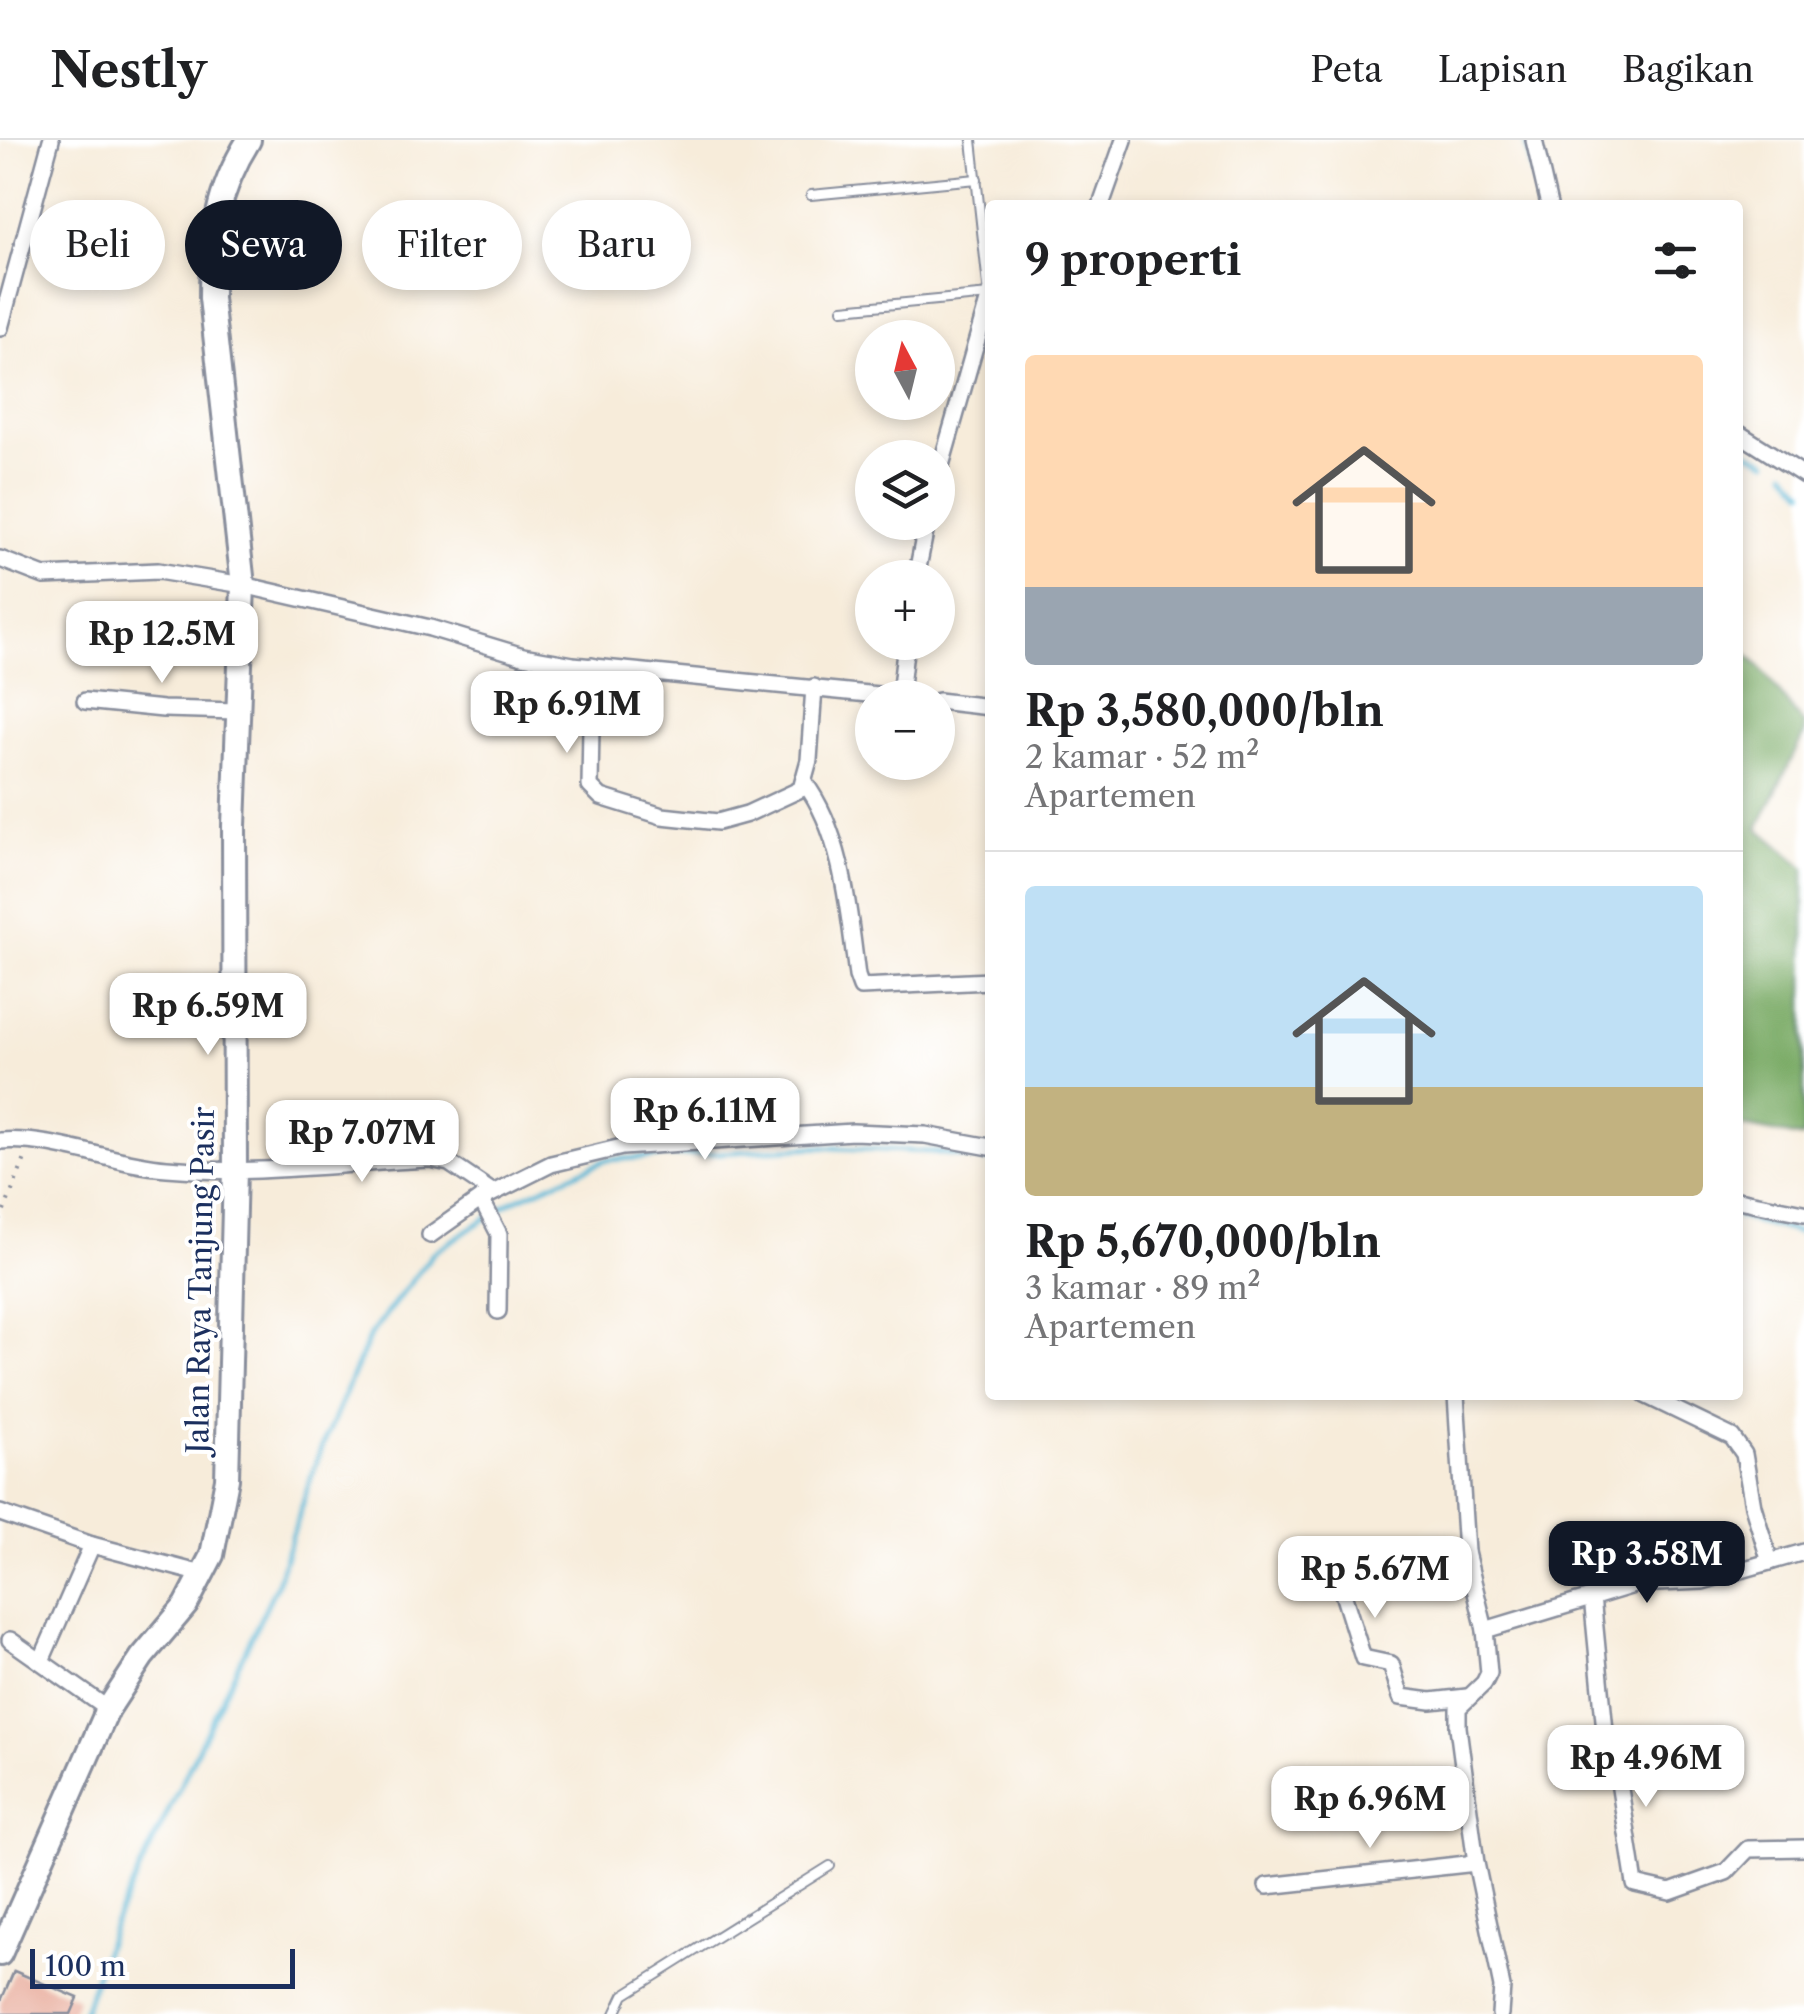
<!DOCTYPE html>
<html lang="id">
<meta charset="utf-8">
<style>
:root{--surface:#fff;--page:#f2f2f2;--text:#202124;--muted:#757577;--line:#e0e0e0;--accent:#111827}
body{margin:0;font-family:"Libre Caslon Text",serif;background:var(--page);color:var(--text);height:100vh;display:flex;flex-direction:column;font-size:38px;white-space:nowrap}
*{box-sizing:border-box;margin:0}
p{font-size:32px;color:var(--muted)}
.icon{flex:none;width:55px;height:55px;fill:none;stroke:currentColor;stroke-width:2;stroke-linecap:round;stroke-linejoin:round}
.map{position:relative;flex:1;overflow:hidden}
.details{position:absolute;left:985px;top:60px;width:758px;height:1200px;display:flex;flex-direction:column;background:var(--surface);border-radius:10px;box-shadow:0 5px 15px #0003}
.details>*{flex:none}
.top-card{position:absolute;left:30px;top:60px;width:805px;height:90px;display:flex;gap:20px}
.needle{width:65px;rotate:353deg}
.controls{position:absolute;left:855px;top:180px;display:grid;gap:20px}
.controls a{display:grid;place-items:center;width:100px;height:100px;border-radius:50%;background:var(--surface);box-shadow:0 5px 15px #0003;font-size:50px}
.scale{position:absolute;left:30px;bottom:25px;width:265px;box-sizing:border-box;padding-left:10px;border:5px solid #1b2f5e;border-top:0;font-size:28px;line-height:35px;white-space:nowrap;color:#1b2f5e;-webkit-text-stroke:8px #fff;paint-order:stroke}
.price{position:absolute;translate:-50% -85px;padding:0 22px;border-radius:20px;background:#fff;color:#222;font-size:32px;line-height:65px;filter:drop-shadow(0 2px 5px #0008)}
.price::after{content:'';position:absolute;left:50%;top:60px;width:30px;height:22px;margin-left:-15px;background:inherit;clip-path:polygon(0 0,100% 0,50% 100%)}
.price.current{background:var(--accent);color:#fff}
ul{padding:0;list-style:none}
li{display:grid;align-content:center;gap:20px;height:530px;padding:0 40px}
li+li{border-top:2px solid var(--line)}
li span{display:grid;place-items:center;height:310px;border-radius:10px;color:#555}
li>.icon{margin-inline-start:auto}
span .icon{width:180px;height:180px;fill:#fffc;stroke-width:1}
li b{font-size:42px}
h2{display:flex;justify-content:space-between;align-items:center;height:120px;padding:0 40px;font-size:42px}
.tag{padding:0 35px;border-radius:45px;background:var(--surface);box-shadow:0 5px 15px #0003;font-size:35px;line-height:90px}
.tag.current{background:var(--accent);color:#fff}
header{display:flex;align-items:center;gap:60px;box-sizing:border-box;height:140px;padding:0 50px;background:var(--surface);border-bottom:2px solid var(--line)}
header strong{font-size:48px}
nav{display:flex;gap:55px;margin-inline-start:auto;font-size:35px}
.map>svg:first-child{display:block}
.forest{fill:#7bac67;stroke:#4b6e62;stroke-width:2.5}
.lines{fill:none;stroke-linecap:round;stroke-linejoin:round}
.stream{stroke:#55b5d4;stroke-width:5}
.building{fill:#e9af9f}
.lane-casing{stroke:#898e9c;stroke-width:12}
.street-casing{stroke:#898e9c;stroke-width:20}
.secondary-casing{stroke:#898e9c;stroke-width:28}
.path{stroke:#898e9c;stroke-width:4;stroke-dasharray:2.5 8;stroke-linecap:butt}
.lane{stroke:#fff;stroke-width:8}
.street{stroke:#fff;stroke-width:15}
.secondary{stroke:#fff;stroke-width:22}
.labels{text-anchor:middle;stroke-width:8;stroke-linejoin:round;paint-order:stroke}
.street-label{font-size:30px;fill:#1b2f5e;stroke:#fff}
</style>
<header>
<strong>Nestly</strong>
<nav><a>Peta</a><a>Lapisan</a><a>Bagikan</a></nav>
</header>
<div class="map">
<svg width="1804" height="1874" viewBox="0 0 1804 1874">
<rect width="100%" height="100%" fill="#fff"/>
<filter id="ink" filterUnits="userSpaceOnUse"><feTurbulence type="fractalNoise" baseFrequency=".01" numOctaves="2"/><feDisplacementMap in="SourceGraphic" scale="20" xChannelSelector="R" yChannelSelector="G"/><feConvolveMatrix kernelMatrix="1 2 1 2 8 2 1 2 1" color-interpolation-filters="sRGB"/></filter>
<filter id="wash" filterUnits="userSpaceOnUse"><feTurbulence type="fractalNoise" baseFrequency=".0048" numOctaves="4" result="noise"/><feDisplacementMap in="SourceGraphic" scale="40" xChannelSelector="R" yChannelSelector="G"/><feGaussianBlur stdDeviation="2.25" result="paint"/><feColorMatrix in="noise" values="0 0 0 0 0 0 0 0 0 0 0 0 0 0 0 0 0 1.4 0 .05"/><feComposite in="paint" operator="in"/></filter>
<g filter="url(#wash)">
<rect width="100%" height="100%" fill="#f7ecda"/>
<polygon class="forest" points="1738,506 1759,526 1804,585 1804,594 1758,688 1804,727 1804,998 1738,985"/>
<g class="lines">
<g class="stream">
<polyline points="1525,0 1536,43"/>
<polyline points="1738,307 1768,321"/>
<polyline points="1786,331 1804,351"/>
<polyline points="1738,1077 1804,1094"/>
<polyline points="83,1874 112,1788 276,1446 318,1316 370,1195 434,1112 513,1061 606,1020 814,1007 933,1012 990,1021"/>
</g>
</g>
<g id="blocks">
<polygon class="building" points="14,1831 78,1858 71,1874 0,1874 0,1863"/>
</g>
</g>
<g filter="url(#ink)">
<use href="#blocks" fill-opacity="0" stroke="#898e9c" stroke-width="2.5"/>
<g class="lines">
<defs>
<g id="lane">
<polyline points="811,55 977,39"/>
<polyline points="843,169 989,155 972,0"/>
<polyline points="615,1874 624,1855 830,1726"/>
</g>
<g id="street">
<polyline points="1534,0 1549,65"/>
<polyline points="1101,65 1124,0"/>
<polyline points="0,188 51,0"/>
<polyline points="1738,293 1804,335"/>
<polyline points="938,336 990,154"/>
<polyline points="0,419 44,436 158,431 243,445 430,488 523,516 573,525 909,558"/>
<polyline points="916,438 927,382"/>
<polyline points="592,526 590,646 601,657 662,676 718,682 747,674 801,649 809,620 814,547"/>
<polyline points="900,556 906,502"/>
<polyline points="85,561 163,569 237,571"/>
<polyline points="938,561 990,567"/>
<path d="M804,642C843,693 849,774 857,836L861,847L990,841"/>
<path d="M0,1001C57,997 111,1024 167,1028C254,1036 344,1023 430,1019L449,1023L492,1052"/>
<polyline points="481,1059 499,1094 498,1171"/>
<polyline points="1738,1060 1804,1073"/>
<polyline points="430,1095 481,1059 551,1024 622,1007 853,992 925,995 990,1007"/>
<polyline points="1456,1255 1466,1412 1485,1490 1489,1533 1484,1543 1458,1568 1458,1587 1476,1723 1502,1847 1500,1874"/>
<polyline points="1645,1255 1732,1297 1744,1314 1753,1366 1770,1422"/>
<polyline points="0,1373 92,1405 202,1434"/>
<polyline points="1466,1412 1410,1419 1400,1434 1340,1444 1363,1518 1391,1524 1401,1557 1431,1561 1467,1557"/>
<polyline points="1592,1457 1606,1601 1618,1636 1635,1744 1670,1752 1726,1732 1748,1709 1804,1708"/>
<polyline points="1485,1490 1637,1444 1703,1441 1804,1412"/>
<polyline points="10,1500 108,1569"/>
<polyline points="41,1521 92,1405"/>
<polyline points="1267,1746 1476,1723"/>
</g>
<path id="secondary" d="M0,1814L108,1569L142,1517L186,1465L212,1415L227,1339L235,1029L234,686L243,445L211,158C211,98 216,52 249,0"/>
</defs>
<use href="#lane" class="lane-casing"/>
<use href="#street" class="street-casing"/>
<use href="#secondary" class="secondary-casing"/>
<polyline class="path" points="0,1081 26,1016"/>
<use href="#lane" class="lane"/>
<use href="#street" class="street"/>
<use href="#secondary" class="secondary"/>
</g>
</g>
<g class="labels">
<g class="street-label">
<text transform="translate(201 1140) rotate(-89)" y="10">Jalan Raya Tanjung Pasir</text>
</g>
</g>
</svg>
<div class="controls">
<a><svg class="needle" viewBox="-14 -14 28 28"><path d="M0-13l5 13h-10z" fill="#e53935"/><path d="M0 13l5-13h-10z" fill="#757577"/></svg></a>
<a><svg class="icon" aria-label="layers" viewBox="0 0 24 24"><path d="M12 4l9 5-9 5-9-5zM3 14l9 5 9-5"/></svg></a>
<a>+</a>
<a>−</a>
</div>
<div class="scale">100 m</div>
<b class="price" style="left:162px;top:546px">Rp 12.5M</b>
<b class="price" style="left:567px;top:616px">Rp 6.91M</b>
<b class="price" style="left:208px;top:918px">Rp 6.59M</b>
<b class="price" style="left:705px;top:1023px">Rp 6.11M</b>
<b class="price" style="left:362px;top:1045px">Rp 7.07M</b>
<b class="price current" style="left:1647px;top:1466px">Rp 3.58M</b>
<b class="price" style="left:1375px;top:1481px">Rp 5.67M</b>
<b class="price" style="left:1646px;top:1670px">Rp 4.96M</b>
<b class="price" style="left:1370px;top:1711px">Rp 6.96M</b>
<div class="top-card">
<a class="tag">Beli</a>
<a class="tag current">Sewa</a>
<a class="tag">Filter</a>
<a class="tag">Baru</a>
</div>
<section class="details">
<h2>9 properti<svg class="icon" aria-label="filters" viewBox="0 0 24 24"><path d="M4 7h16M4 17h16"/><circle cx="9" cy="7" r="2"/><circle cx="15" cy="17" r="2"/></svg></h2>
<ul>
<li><span style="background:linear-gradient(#ffd9b3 75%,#9aa5b1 0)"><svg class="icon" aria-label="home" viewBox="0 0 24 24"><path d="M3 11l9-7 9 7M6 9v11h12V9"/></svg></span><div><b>Rp 3,580,000/bln</b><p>2 kamar · 52 m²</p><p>Apartemen</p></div></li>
<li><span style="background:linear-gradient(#bfe0f5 65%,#c2b280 0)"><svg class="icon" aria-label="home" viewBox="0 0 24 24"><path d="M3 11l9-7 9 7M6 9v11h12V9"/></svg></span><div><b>Rp 5,670,000/bln</b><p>3 kamar · 89 m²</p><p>Apartemen</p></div></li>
</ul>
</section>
</div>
